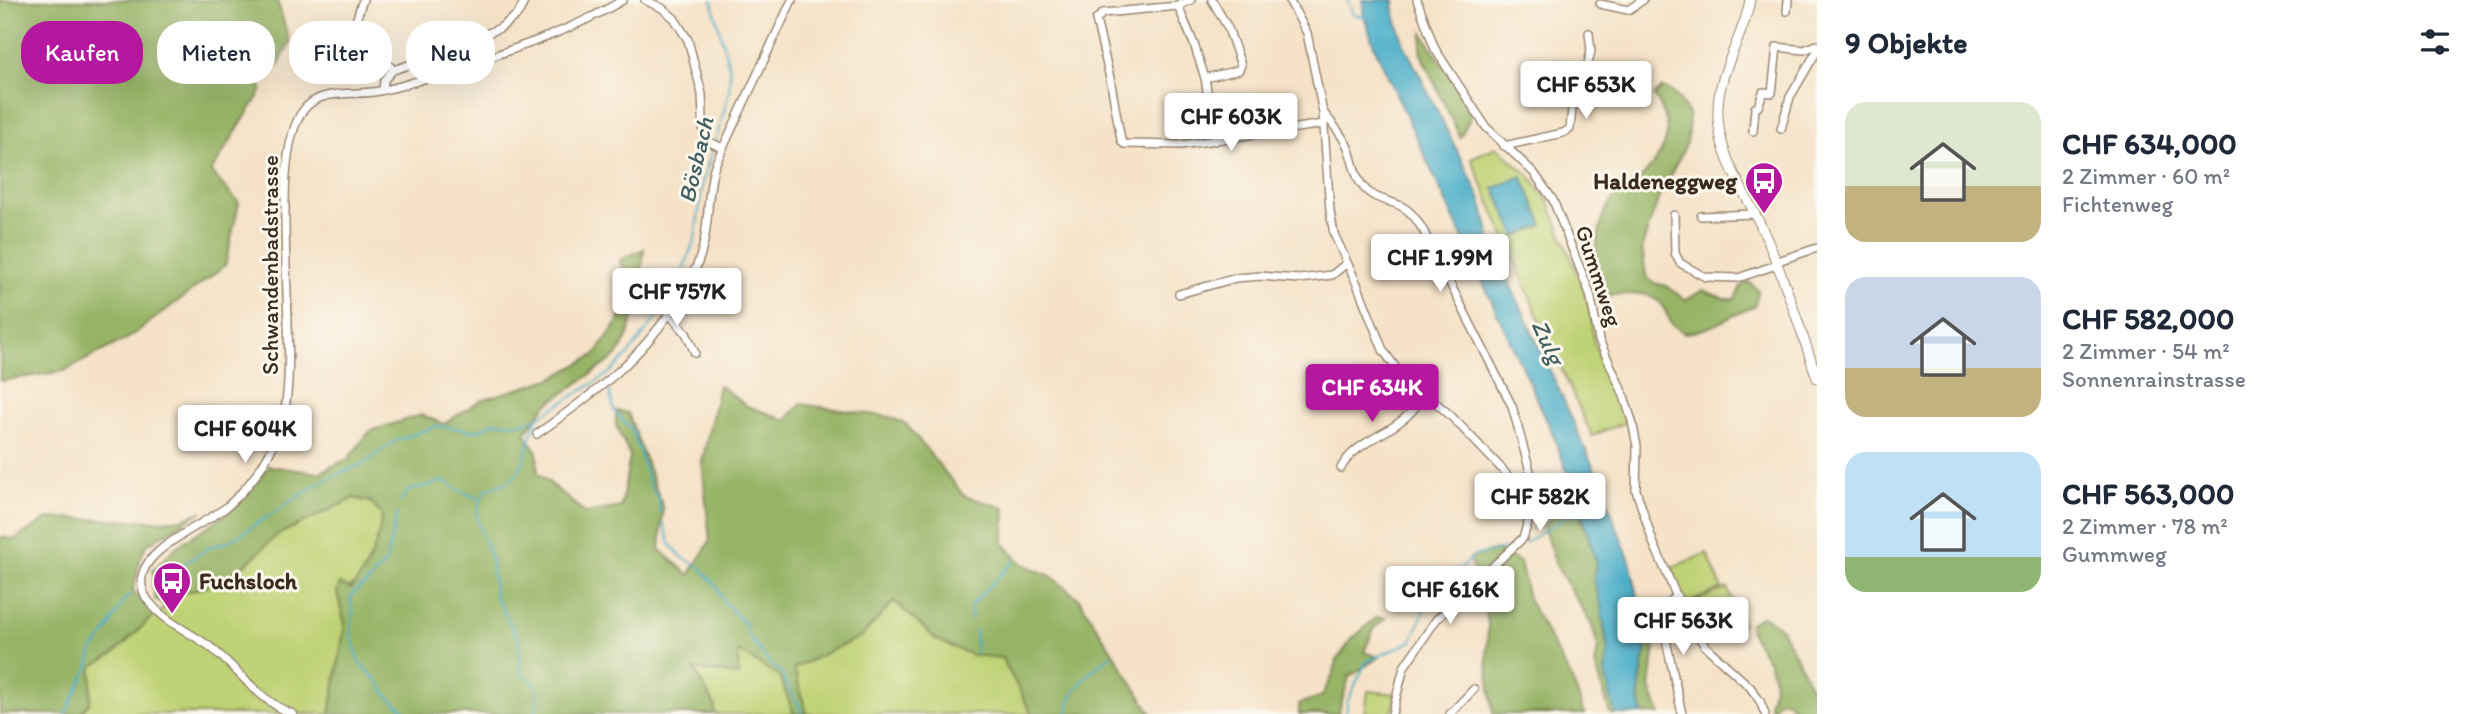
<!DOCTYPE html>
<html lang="de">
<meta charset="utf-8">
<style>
:root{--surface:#fff;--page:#f2f2f3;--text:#1f2937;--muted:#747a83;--accent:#b5179e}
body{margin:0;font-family:Itim,sans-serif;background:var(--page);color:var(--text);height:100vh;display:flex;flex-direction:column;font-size:26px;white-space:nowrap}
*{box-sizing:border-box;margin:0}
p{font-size:23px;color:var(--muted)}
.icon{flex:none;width:38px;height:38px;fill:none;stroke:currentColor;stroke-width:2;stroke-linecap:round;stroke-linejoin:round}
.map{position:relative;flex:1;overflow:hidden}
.drawer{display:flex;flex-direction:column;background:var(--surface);width:665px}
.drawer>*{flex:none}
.top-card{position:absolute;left:21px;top:21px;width:665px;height:63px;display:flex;gap:14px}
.price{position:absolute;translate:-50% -60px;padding:0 16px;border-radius:7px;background:#fff;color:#222;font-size:23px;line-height:46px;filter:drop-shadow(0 2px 4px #0008)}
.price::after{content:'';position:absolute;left:50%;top:42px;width:21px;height:16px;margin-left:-10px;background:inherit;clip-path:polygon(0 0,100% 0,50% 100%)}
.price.on{background:var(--accent);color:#fff}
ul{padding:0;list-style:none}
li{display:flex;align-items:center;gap:21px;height:175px;padding:0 28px}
li span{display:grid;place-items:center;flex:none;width:196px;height:140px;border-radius:21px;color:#555}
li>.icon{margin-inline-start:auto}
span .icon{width:84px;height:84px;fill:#fffc;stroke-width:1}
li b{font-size:30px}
h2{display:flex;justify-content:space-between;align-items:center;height:84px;padding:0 28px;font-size:30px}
.chip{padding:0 24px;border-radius:28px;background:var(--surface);box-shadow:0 7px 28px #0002;font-size:24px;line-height:63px}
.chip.on{background:var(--accent);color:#fff}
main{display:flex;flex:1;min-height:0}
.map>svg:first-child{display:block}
.green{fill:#bfd275;stroke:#7d7e4a;stroke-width:2}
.forest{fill:#97b466;stroke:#696f42;stroke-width:2}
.water{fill:#48adc8;stroke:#426c73;stroke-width:2}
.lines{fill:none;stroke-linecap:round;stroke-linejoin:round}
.stream{stroke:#48adc8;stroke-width:2}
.minor-casing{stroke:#988672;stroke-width:10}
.major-casing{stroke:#988672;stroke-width:11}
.minor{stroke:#fff;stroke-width:7}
.major{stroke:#fff;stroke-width:9}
.labels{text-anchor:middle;stroke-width:6;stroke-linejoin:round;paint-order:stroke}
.poi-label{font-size:23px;font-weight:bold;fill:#3b2a1e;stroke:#fbf7ec;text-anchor:end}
.street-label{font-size:23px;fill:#3b2a1e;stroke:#fbf7ec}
.water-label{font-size:24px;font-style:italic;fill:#405e62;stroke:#fbf7ec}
</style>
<main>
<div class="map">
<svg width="1817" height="714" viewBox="0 0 1817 714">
<rect width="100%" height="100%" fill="#fbf7ec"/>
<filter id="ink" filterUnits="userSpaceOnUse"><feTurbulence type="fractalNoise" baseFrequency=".0143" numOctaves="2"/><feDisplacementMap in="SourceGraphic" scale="14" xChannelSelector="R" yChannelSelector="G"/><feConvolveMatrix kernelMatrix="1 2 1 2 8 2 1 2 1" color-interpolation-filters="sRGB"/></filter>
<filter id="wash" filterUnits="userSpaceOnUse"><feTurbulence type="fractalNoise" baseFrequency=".00686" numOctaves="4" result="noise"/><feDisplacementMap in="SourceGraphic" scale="28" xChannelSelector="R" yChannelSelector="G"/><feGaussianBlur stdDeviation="1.57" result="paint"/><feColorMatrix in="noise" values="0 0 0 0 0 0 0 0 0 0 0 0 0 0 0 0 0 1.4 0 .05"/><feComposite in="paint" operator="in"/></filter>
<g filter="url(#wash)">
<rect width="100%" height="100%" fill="#f5e2c7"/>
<g class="green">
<polygon points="1496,147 1530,176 1548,201 1583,287 1590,312 1594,342 1626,422 1592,436 1546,335 1471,158"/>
<path d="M354,498L371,502L382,515C378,544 369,586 337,592L345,624L330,714H80L90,702L92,667L115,653L155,614L177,601L178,594L216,584L247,563L277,535Z"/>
<polygon points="1707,553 1722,588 1686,604 1671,568"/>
<polygon points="1727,588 1743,624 1707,639 1691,603"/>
<path d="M894,601C933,637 946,653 1002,658L1032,714H807L794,668L862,636Z"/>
<polygon points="738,651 779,676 794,714 714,714 715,706 694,669 738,675"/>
<polygon points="1368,691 1396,694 1392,714 1365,714"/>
</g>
<g class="forest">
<polygon points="0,0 277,0 290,43 277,67 254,55 262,90 211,172 239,203 225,266 130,337 64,371 0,381"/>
<polygon points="1423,33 1473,113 1460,137 1420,52"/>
<path d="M1662,88L1671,91L1680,100L1689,116L1687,143L1659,197L1642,247L1646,276L1653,283L1666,286L1686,300L1703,290L1725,299H1735L1741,286L1749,282L1758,290L1755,306C1731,315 1710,331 1684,333L1672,324L1661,303L1646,294L1603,295C1595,285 1595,273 1595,260C1596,243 1601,217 1610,203C1619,191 1633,186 1643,176C1668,149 1676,127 1654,96Z"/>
<path d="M644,249L640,290L628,336L617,356L546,405L525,433L537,452L538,473L585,513L621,507L630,456L616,425V411L628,413L663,508L660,550L689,575L710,541L702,462L719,385L747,406L786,420L801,404L890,417L906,424L964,496L1005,508L1004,544L1022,564L1051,576L1079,599L1152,714H1032L1002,658L972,655L937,640L894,601L862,636L794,668L807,714H794L779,676L738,651V675L694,669L715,706L714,714H330L345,624L337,592L340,584L351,589C369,568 378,544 382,516L371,502L354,498L277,535L247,563L216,584L179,594L178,601L165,607L155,599L153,588V570L176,547L228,513L248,493L269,466L318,473L348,459L370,431L421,415L444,424L481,400L551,379L595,355L625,311L628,285L620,260Z"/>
<polygon points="203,511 146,545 140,560 133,591 155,614 115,653 92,667 90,702 80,714 0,714 0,537 15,539 49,518 164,521 182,519"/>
<polygon points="1564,512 1580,514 1596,561 1594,581 1601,607 1608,650 1605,673 1615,714 1610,714 1595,664 1598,647 1592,626 1556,565 1543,526 1555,515"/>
<polygon points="1495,550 1520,562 1528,599 1571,678 1585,714 1493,714 1487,663 1488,622 1470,558"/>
<polygon points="1763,616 1779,626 1794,652 1816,699 1814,714 1800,714 1785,700 1778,701 1771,711 1769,703 1775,683 1769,662 1750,632 1750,623"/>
<polygon points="1377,617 1386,618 1374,628 1364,652 1379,657 1349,677 1338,714 1299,714 1299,704 1322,696 1332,677 1337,660 1353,638"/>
<path d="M1656,635L1650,688L1660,714H1643C1634,687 1642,664 1647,637Z"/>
</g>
<g class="water">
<polygon points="1363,0 1395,0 1393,7 1403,42 1481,199 1492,245 1565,403 1598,478 1630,561 1647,637 1638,698 1643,714 1615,714 1605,673 1608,650 1601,607 1594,581 1596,561 1580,507 1552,432 1374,46 1363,12"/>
<polygon points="1522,176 1543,225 1516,237 1494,188"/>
</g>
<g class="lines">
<g class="stream">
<polyline points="712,0 730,71 729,93 715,143"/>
<polyline points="1348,0 1353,15 1366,17"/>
<polyline points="609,389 614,411 633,431 649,483 659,500 660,512"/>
<polyline points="400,502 408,491 444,481 458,490 480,499"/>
<polyline points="397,514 386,562 368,582 353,593 350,600 353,612 351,633 359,663 376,679 386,694 408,714"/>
<polyline points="664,524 670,544 682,557 700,567 717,587 723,600 745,624 748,635 770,664 782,673 784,681 800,707 801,714"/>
<polyline points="1525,543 1568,516 1582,513"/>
<polyline points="151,585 210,547 230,541 324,480 365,463 395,441 437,426 476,431 495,422 519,424 537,418 607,375 628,355 662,310 683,271 695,238 703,180 713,148"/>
<polyline points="971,619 971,605 1014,561"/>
<polyline points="975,631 976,653"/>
<polyline points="65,714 89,666 93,649 106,633 124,600 131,594"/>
<path d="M536,714C537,691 544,686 521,673L519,641L495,595L491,559L478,523L477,512L485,490C493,486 503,485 511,480C527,467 528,437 537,419"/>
<path d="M1068,714C1069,687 1092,671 1111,655"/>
<polyline points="1346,714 1348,700 1366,662 1412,641 1426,606 1473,556 1504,549"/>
</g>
</g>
</g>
<g filter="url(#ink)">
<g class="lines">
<defs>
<g id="minor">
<path d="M363,0C338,66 370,36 393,70"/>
<polyline points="645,0 662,8 674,18 688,40 702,94 704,139 722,148"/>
<polyline points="1191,0 1178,6 1103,13 1096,20 1110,78 1121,140 1124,144 1181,145 1324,124"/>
<polyline points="1289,0 1307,33 1323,113 1330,211 1334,234 1357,284 1383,350 1396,368 1451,416 1501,468 1515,485 1528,508 1529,519 1523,538 1436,620 1404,667 1392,714"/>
<polyline points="1417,0 1435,49 1486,127 1534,173 1553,200 1590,294 1599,340 1623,393 1632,421 1637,446 1636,490 1653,542 1676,595 1696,633 1705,646 1750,687 1760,701 1765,714"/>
<polyline points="1600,4 1628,10 1643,0"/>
<polyline points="1178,6 1194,44 1205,78 1215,141"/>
<polyline points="1787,11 1788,0"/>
<polyline points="1205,78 1239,70 1241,65 1228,28 1212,0"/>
<polyline points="383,90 384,80 393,70 418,62 500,28 518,14 525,0"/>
<path d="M1324,113C1333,125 1344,136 1349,150C1354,164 1355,179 1366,190C1376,200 1389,200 1401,206C1411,211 1418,221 1423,230L1512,406L1537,497L1528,508"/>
<polyline points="1781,129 1790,97 1817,51"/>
<polyline points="1753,131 1755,108 1758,107 1763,92 1772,93 1777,47 1804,50 1817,45"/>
<polyline points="1504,146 1563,133 1570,129 1574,89 1585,76 1591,51 1589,33"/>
<polyline points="1674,215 1675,253 1680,263 1705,277 1738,278 1776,265"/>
<polyline points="1701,216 1755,214"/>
<polyline points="1775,262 1817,248"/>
<polyline points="1179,294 1236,278 1260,276 1299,279 1332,275 1347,263"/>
<polyline points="670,315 686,333 695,353"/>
<path d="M537,434C592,395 644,358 679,298C688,283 698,267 702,250C710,222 706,193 715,165L792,0"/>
<path d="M1341,468C1355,442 1386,436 1407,416C1414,410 1420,401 1425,394"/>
<polyline points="1676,595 1666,606 1662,621 1682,714"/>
<path d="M293,714C258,701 238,668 209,646C191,633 166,622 152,605C147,600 143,593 142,586C135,550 206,525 229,505C254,482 275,451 283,418C302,348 263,152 306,107C325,88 355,96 379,91C407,86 435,75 463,66C518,48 573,30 623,0"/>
<polyline points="1450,714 1474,689"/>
</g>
<path id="major" d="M1750,0C1744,37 1719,69 1718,108C1716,157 1748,194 1766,237C1786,282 1801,331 1817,378"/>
</defs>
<use href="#minor" class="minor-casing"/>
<use href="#major" class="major-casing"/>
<use href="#minor" class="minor"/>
<use href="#major" class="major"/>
</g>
</g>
<defs>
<symbol id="bus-pin" viewBox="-11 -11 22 30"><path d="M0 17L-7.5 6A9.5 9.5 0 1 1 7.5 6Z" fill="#b5179e" stroke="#fbf7ec"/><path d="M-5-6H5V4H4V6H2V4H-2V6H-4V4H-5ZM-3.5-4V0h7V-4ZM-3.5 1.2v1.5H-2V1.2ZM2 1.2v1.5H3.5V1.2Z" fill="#fff"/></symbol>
</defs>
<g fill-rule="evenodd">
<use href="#bus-pin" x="1742" y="159" width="44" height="60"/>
<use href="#bus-pin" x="150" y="559" width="44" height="60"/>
</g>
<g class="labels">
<g class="poi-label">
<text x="1737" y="189">Haldeneggweg</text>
<text x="199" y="589" text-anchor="start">Fuchsloch</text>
</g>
<g class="street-label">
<text transform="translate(270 265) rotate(-90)" y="8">Schwandenbadstrasse</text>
<text transform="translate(1599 276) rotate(72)" y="8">Gummweg</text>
</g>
<g class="water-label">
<text transform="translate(696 160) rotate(-77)" y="8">Bösbach</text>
<text transform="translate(1548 342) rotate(65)" y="8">Zulg</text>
</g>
</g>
</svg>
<b class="price" style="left:1586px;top:121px">CHF 653K</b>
<b class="price" style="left:1231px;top:153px">CHF 603K</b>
<b class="price" style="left:1440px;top:294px">CHF 1.99M</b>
<b class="price" style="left:677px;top:328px">CHF 757K</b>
<b class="price on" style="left:1372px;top:424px">CHF 634K</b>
<b class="price" style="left:245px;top:465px">CHF 604K</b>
<b class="price" style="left:1540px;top:533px">CHF 582K</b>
<b class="price" style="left:1450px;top:626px">CHF 616K</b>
<b class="price" style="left:1683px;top:657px">CHF 563K</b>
<div class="top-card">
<a class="chip on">Kaufen</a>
<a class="chip">Mieten</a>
<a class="chip">Filter</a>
<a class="chip">Neu</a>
</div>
</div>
<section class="drawer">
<h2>9 Objekte<svg class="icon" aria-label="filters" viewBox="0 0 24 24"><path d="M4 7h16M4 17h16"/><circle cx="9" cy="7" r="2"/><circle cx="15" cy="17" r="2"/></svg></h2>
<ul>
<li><span style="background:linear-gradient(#dfe7d0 60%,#c2b280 0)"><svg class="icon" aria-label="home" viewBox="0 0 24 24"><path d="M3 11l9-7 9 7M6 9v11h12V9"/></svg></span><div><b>CHF 634,000</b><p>2 Zimmer · 60 m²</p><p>Fichtenweg</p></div></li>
<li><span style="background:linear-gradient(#c9d6e8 65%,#c2b280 0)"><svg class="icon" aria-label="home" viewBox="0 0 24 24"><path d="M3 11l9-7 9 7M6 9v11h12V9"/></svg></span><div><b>CHF 582,000</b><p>2 Zimmer · 54 m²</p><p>Sonnenrainstrasse</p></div></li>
<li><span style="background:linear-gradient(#bfe0f5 75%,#8fb573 0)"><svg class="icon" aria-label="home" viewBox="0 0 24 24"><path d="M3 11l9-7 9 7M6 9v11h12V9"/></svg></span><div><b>CHF 563,000</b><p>2 Zimmer · 78 m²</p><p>Gummweg</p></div></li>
</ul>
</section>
</main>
